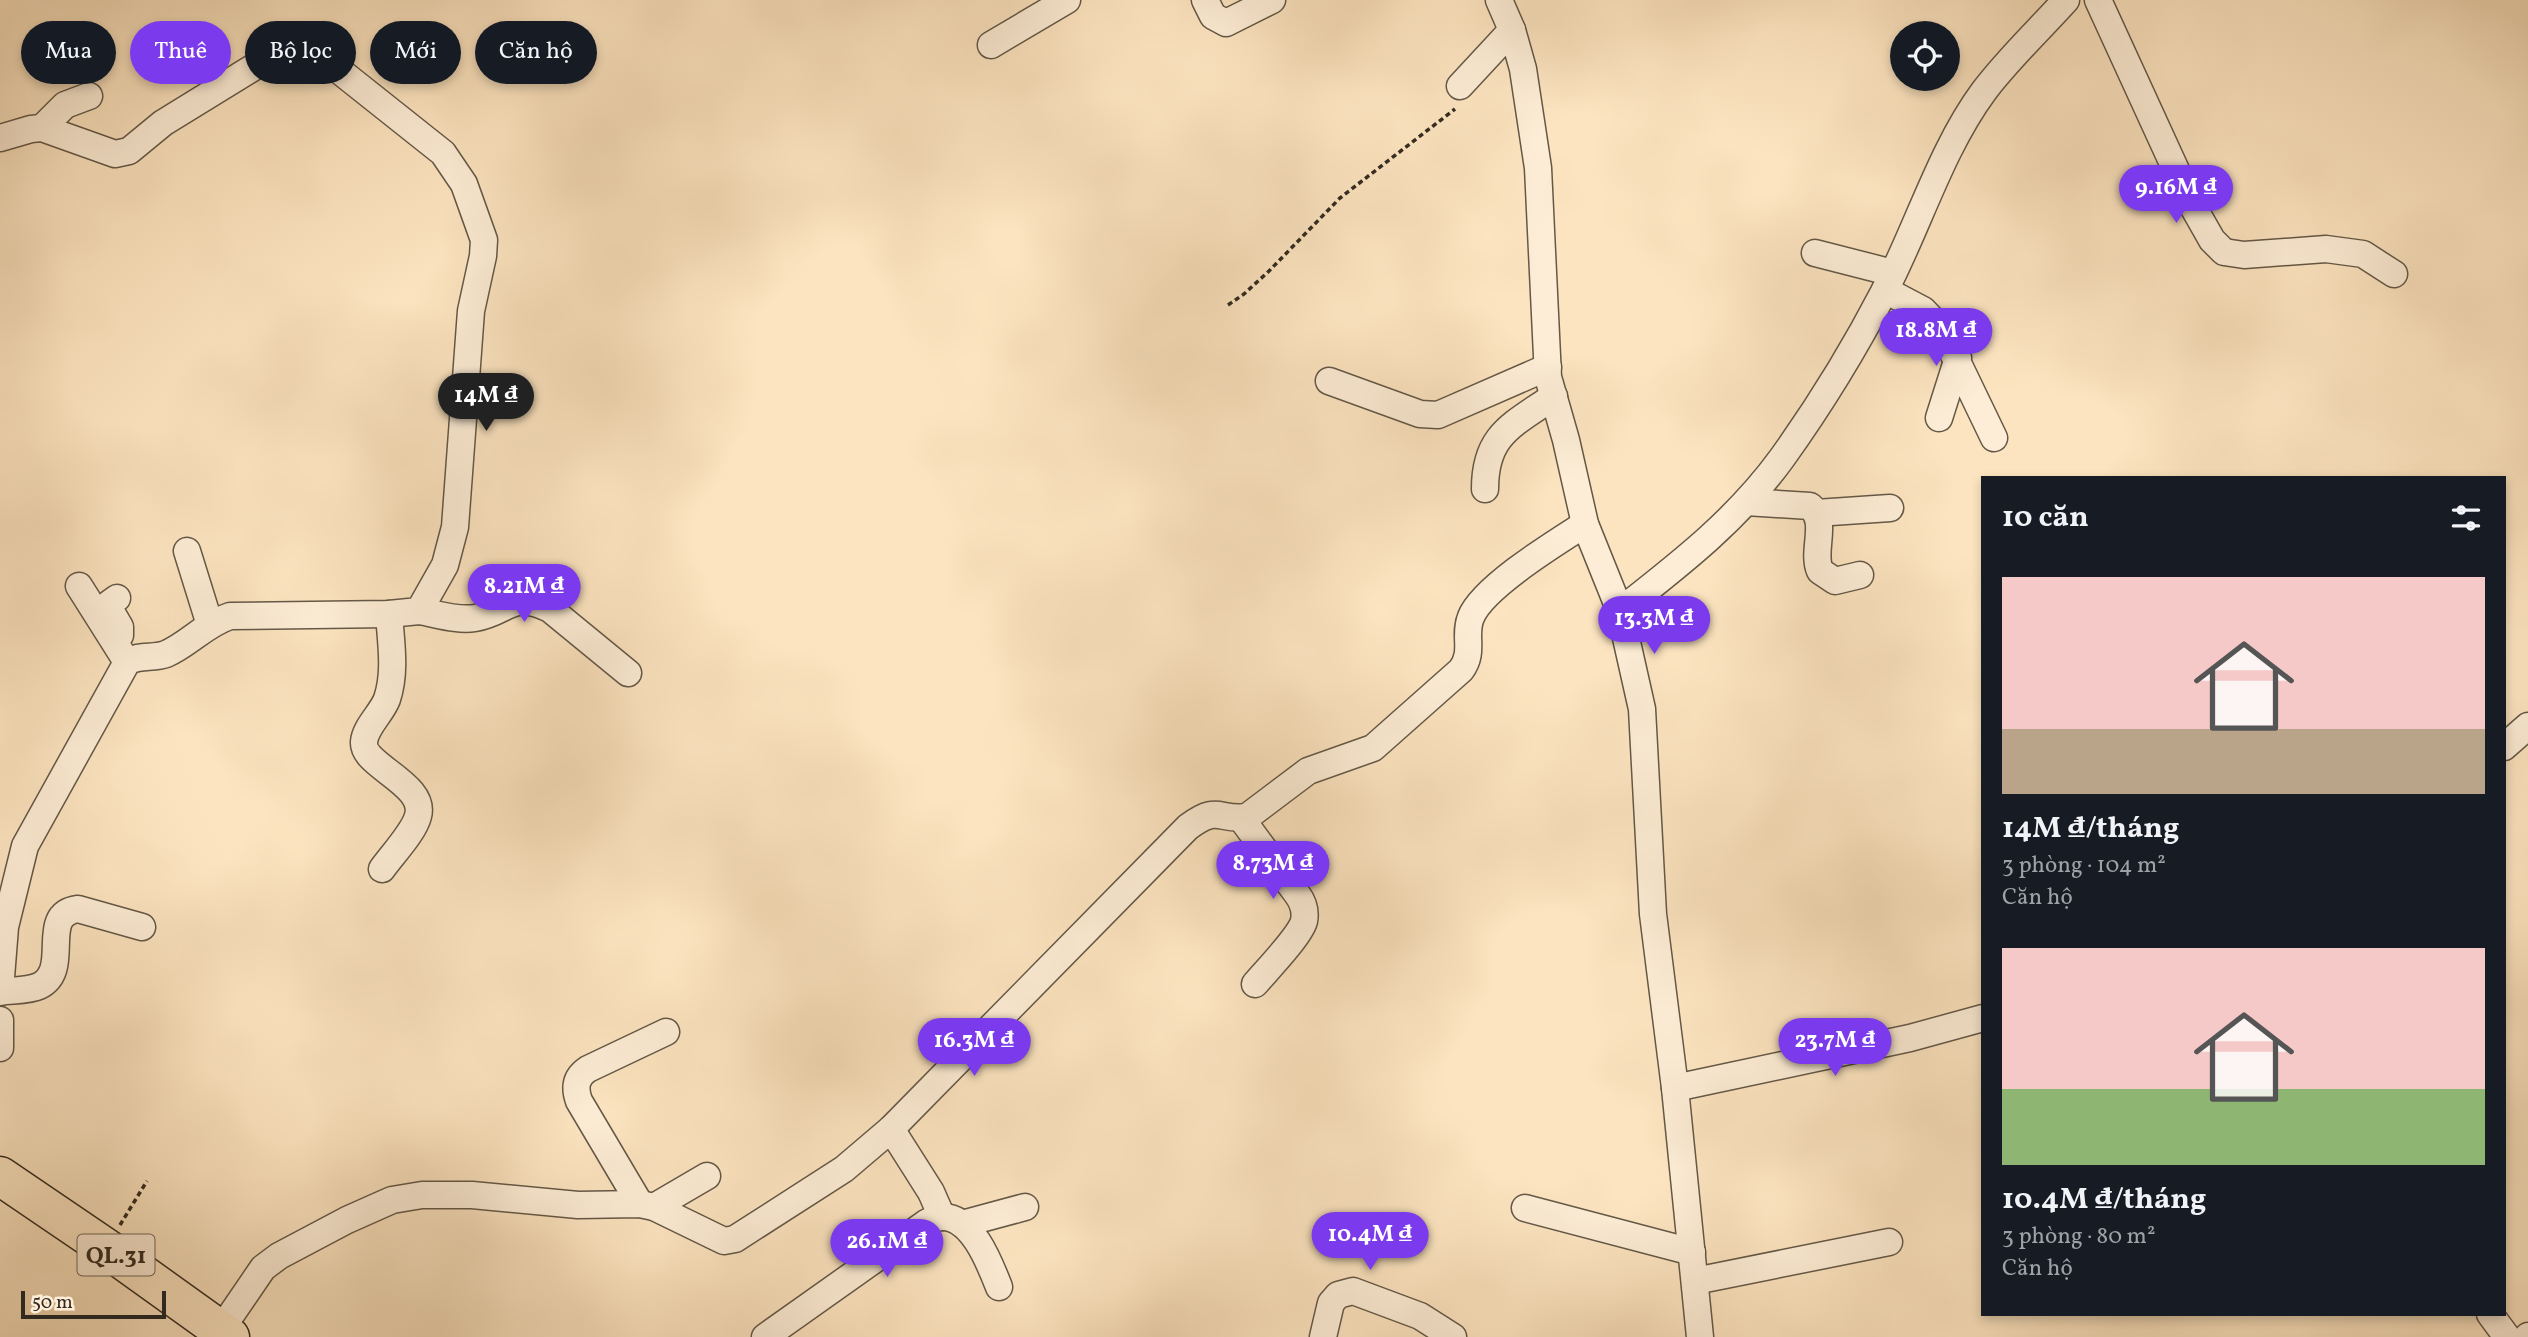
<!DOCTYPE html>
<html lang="vi">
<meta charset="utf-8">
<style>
:root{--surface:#171b24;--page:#242831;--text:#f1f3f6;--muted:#9ea1a6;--accent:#7c3aed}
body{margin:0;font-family:Vollkorn,serif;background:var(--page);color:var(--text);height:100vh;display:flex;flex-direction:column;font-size:26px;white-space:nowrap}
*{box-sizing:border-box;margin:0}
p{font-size:23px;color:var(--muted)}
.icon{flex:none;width:38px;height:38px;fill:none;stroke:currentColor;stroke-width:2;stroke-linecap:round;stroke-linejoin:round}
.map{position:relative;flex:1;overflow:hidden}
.side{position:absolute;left:1981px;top:476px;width:525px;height:840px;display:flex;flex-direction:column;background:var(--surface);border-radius:0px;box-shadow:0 4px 10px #0003}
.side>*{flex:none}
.banner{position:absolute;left:21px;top:21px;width:665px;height:63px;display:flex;gap:14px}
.fabs{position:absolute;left:1890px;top:21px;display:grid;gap:14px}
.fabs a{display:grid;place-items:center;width:70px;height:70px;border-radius:50%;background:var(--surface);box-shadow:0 4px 10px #0003;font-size:35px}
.scale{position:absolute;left:21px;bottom:18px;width:145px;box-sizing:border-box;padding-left:7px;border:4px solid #322a1f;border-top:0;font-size:19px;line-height:24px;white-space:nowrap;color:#322a1f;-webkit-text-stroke:5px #fdedd6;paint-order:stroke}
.price{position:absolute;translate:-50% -60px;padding:0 16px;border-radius:24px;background:var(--accent);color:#fff;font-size:23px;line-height:46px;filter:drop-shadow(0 2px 4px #0008)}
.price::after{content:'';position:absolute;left:50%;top:42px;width:21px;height:16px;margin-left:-10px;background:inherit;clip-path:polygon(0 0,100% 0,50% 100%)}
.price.on{background:#222;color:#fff}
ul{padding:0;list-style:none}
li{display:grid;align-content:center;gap:14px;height:371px;padding:0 21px}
li span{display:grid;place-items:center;height:217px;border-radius:0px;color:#555}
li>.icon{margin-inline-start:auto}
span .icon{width:126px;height:126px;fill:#fffc;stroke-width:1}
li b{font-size:30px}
h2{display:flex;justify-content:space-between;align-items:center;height:84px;padding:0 21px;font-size:30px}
.tag{padding:0 24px;border-radius:32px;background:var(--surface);box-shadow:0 4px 10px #0003;font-size:24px;line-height:63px}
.tag.on{background:var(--accent);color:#fff}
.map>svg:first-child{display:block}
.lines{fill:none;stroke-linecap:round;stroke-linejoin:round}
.minor-casing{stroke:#645847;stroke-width:29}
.highway-casing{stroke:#322a1f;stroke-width:41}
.path{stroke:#322a1f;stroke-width:3.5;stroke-dasharray:5 3.5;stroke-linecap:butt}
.minor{stroke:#fdedd6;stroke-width:26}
.highway{stroke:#fce4c0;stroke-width:38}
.labels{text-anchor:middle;stroke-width:5;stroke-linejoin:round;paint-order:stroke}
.shield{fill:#fdedd6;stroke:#6f6456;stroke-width:2}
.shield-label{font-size:24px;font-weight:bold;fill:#322a1f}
</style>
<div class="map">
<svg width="2528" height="1337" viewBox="0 0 2528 1337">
<rect width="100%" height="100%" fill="#fce4c0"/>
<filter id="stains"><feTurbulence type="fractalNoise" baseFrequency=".00286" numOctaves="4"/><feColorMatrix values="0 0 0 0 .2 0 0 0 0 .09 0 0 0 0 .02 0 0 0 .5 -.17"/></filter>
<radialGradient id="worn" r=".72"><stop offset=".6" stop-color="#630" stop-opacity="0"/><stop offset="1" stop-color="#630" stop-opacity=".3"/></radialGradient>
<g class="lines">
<defs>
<g id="minor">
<polyline points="1205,0 1213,16 1226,23 1272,0"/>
<polyline points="1499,0 1512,30 1523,69 1538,168 1548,377 1566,440 1585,524 1620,611 1642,709 1653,914 1675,1088 1700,1337"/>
<polyline points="2098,0 2191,203 2212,240 2224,252 2244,255 2326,249 2363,254 2394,274"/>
<polyline points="991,45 1067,0"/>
<polyline points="1460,86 1512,30"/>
<polyline points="42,128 65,105 89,96"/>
<path d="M0,138L31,129L42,128L115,154L129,151L163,123L272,56L296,48L331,64L443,153L464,184L484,240L483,256L471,311L455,527L445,565L419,611L389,614L230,616C205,624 189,644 166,654C153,659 140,654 127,662L25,846L5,927L0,990"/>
<polyline points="1815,253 1893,273"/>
<polyline points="1885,290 1923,310 1942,330 1994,438"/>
<polyline points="1329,381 1420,414 1438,415 1548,367"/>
<polyline points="1939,418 1958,358"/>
<path d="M1485,489C1485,434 1513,425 1554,396"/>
<path d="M1746,502L1810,506C1829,522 1811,550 1820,571L1835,581L1860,575"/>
<polyline points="1816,513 1890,508"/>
<polyline points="187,551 210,625"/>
<polyline points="79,586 127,662"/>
<polyline points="117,598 110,603 109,608 120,627 120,635"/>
<path d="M419,611C437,614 457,621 475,618C509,612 511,590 550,609L628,673"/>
<path d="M1620,611C1680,564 1737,520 1782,458C1820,405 1855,348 1885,290C1918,227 1941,149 1984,91C2008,59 2039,30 2066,0"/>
<polyline points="2504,747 2528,726"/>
<path d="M1241,818L1297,894C1303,902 1306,911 1304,921C1300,936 1266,971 1255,984"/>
<path d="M382,869C392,855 414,832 418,816C427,784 362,766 364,742C365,727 382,713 387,699C396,672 391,643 389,614"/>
<path d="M0,992C12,990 28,991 39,986C73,970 37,914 78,909L142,927"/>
<polyline points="0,1020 0,1048"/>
<polyline points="1675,1088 1910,1038 1983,1018"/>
<polyline points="891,1129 931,1192 942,1217"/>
<path d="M640,1204L579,1101C574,1087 576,1077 588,1069L666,1032"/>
<polyline points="654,1207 707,1176"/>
<polyline points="1525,1208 1692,1252"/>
<polyline points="962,1224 1025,1207"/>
<polyline points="1695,1281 1889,1242"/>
<polyline points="2490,1314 2507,1337"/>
<path d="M220,1331L263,1268L279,1256L347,1220L392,1200L422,1195H472L578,1205L640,1204L654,1207L724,1241L735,1239L844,1169L891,1129L1188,827C1219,804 1218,821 1247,817L1308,771L1373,748L1461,670C1475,651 1463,636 1471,617C1483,587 1557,542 1585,524"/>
<path d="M765,1337L926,1223C930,1221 937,1217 942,1217C972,1216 990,1264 999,1287"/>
<polyline points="1323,1337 1331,1303 1338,1295 1353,1291 1420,1316 1453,1337"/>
<polyline points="2527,1337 2528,1336"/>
</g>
<polyline id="highway" points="0,1176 106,1248 230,1337"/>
</defs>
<use href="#minor" class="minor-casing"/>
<use href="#highway" class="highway-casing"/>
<g class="path">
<polyline points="1228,305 1244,294 1269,271 1340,198 1455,109"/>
<polyline points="1651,643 1696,632"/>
<polyline points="120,1225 147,1181"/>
</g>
<use href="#minor" class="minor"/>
<use href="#highway" class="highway"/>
</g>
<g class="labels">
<rect class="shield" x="77.5" y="1234.5" width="77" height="41" rx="5"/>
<g class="shield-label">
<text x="116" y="1263">QL.31</text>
</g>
</g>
<rect width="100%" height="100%" filter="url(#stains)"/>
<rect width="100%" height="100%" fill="url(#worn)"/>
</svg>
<div class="fabs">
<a><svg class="icon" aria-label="locate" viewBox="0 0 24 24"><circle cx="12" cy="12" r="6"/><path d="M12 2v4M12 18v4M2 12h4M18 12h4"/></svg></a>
</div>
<div class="scale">50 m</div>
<b class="price" style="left:2176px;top:225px">9.16M ₫</b>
<b class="price" style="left:1936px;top:368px">18.8M ₫</b>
<b class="price on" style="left:486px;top:433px">14M ₫</b>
<b class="price" style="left:524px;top:624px">8.21M ₫</b>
<b class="price" style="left:1654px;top:656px">13.3M ₫</b>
<b class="price" style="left:1273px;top:901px">8.73M ₫</b>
<b class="price" style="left:974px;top:1078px">16.3M ₫</b>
<b class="price" style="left:1835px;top:1078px">23.7M ₫</b>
<b class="price" style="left:1370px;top:1272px">10.4M ₫</b>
<b class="price" style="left:887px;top:1279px">26.1M ₫</b>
<div class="banner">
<a class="tag">Mua</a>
<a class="tag on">Thuê</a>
<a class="tag">Bộ lọc</a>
<a class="tag">Mới</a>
<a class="tag">Căn hộ</a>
</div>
<section class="side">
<h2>10 căn<svg class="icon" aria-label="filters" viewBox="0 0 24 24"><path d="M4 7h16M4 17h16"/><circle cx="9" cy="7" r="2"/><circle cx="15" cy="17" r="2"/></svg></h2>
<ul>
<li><span style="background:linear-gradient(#f6c9c9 70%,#b9a48a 0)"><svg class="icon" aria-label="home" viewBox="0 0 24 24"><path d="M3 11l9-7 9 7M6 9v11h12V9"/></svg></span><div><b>14M ₫/tháng</b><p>3 phòng · 104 m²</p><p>Căn hộ</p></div></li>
<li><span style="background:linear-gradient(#f6c9c9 65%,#8fb573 0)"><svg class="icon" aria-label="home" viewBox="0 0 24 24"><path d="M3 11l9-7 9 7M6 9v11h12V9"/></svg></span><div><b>10.4M ₫/tháng</b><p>3 phòng · 80 m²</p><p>Căn hộ</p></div></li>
</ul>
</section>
</div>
